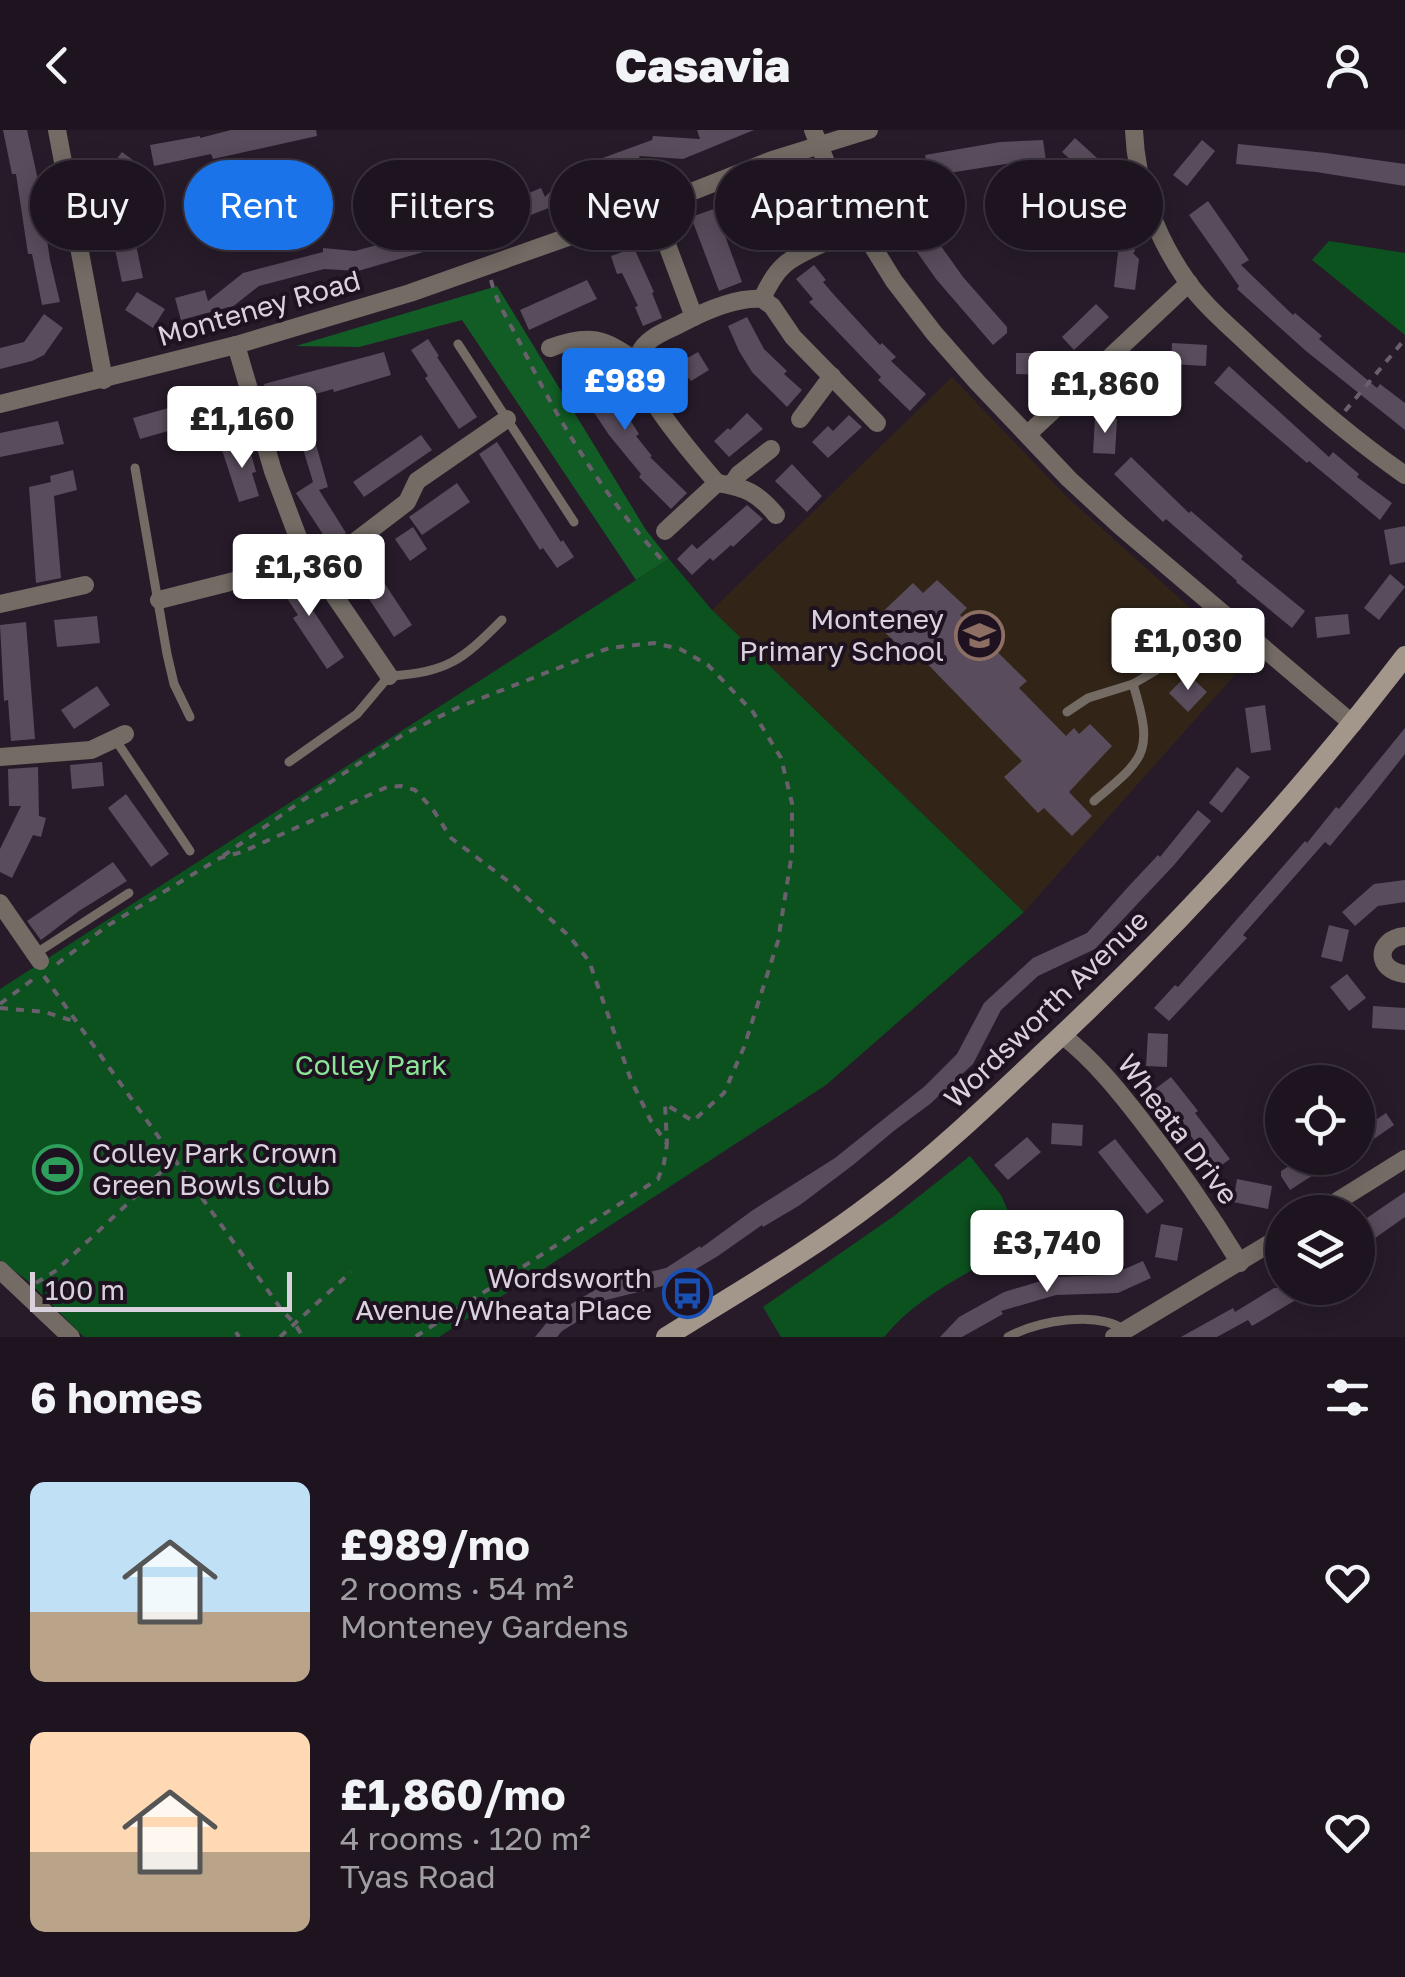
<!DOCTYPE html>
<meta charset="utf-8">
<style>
:root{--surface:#1d1420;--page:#251d29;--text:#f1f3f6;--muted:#a09ea5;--line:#3b333e;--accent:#1a73e8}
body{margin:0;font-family:"Golos Text",sans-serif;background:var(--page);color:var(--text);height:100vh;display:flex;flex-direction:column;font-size:38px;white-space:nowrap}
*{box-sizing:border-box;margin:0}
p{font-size:32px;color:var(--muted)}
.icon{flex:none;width:55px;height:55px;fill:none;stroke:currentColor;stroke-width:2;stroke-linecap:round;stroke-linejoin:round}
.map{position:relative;height:1207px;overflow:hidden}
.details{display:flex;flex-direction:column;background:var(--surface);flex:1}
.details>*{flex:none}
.hud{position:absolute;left:30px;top:30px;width:1345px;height:90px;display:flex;gap:20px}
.buttons{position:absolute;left:1265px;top:935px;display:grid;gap:20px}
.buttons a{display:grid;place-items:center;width:110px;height:110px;border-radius:50%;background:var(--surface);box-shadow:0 5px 25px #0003,0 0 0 2px var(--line);font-size:50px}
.scale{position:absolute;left:30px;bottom:25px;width:262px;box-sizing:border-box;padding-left:10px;border:5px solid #d9d1db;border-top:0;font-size:28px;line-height:35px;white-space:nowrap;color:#d9d1db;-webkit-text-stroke:8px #1e1220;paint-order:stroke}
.price{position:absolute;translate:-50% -85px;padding:0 22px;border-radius:10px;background:#fff;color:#222;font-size:32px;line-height:65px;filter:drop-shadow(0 2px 5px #0008)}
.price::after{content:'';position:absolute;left:50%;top:60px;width:30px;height:22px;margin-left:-15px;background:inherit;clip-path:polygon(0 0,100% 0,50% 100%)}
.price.active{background:var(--accent);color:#fff}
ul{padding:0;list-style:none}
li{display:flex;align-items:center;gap:30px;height:250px;padding:0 30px}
li span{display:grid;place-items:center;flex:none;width:280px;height:200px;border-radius:15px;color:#555}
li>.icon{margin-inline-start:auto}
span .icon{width:120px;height:120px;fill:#fffc;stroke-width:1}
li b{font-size:42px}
h2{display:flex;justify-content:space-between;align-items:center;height:120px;padding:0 30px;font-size:42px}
.pill{padding:0 35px;border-radius:45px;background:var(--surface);box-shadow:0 5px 25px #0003,0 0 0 2px var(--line);font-size:35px;line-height:90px}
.pill.active{background:var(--accent);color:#fff}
header{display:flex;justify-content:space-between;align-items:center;height:130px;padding:0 30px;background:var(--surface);font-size:45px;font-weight:800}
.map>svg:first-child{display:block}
.education{fill:#322518}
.green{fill:#0c521f}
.forest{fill:#125c25}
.building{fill:#594c5c}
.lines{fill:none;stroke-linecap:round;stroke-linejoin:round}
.path{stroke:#6a606d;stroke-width:4;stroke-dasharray:8 8;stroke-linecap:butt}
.lane{stroke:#736b64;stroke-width:9}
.street{stroke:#736b64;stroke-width:18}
.secondary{stroke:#a3968b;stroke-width:20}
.labels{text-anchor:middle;stroke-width:8;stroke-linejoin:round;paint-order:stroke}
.street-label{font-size:28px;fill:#d9d1db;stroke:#1e1220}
.poi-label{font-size:28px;fill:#d9d1db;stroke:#1e1220;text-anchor:end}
.park-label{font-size:28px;fill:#8ae696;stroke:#1e1220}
</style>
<header><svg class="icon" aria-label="back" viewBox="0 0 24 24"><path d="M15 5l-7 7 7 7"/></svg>Casavia<svg class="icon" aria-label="person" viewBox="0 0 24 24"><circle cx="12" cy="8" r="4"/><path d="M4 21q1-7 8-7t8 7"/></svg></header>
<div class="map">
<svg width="1405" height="1207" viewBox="0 0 1405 1207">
<rect width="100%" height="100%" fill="#271b2a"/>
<polygon class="education" points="952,247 1066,366 1248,530 1024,782 712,480"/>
<g class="green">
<polygon points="1329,111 1405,123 1405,205 1312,130"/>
<polygon points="669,429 712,480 1024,782 826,955 439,1207 84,1207 28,1151 0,1130 0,859"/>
<path d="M970,1026L1001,1065L1022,1113C974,1140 919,1164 884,1207H781L763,1177L894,1086Z"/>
</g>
<polygon class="forest" points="497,156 646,400 669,429 636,450 462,190 359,217 296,216"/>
<g class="building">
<polygon points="3,0 27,0 38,50 50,130 60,172 42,175 32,124 28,124 16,44 12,44"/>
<polygon points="231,0 316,0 317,6 213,29 211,24 154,36 150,15 200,6 200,8"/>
<polygon points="697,0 754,0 683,29 639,26 642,33 588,53 569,73 567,71 505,95 506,98 358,141 324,139 259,156 231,178 229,177 181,190 175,168 205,160 208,171 243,143 323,122 323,118 355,121 511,78 509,71 541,58 545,67 576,35 578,37 652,10 653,6 700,9"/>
<polygon points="1075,8 1108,38 1096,52 1062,22"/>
<polygon points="1043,10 1046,31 1013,35 1012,33 930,46 925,25 1000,12"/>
<polygon points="1202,10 1215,21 1187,56 1173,45"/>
<polygon points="1238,14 1326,23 1405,34 1405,56 1316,42 1236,34"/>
<polygon points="122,22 138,34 117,63 100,51"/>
<polygon points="898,30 915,43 901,60 963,147 1007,197 1007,203 993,215 936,149 893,88 903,81 876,60"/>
<polygon points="1116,61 1135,121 1133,123 1139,129 1135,160 1114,157 1120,105 1112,108 1098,66"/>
<polygon points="818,68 824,88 777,102 778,104 759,110 752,90"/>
<polygon points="1208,71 1249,130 1241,135 1293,185 1295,183 1322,206 1319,209 1346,232 1377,258 1380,254 1405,273 1405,300 1306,221 1237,159 1239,156 1189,85"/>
<polygon points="725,75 731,91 721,95 742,152 719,161 691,87"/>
<polygon points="128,77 143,148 122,152 107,82"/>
<polygon points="634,118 654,162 652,163 662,188 643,196 635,177 638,176 622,143 617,144 611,126"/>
<polygon points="814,135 826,150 823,152 835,166 880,215 882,213 896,227 891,231 926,264 910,281 878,250 881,247 809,172 813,169 796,149"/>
<polygon points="587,150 597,169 529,200 520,180"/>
<polygon points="137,162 165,179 153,198 125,180"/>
<polygon points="1096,174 1109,187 1074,220 1062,207"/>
<polygon points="44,184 63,198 44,225 32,231 0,239 0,218 24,212"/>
<polygon points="747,187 764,219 787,241 784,244 802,260 787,277 752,242 739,221 728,196"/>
<polygon points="428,209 439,226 437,227 477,287 459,299 425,248 428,246 411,220"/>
<polygon points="1172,213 1207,215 1206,236 1171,234"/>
<polygon points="384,222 391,245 334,262 333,259 270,277 264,254"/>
<polygon points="698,222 709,240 691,251 689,248 668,262 656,246"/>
<polygon points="1016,223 1050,223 1050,245 1016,244"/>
<polygon points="584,228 599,250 603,247 639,304 636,306 652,326 650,327 687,363 671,379 639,347 641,344 609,305 593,281 597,279 580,253 575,257 564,241"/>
<polygon points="1148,236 1153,236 1165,248 1129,283 1114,268"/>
<polygon points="1229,236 1329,327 1333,322 1359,344 1357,347 1392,373 1380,390 1309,331 1307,333 1214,253"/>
<polygon points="235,259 242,280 140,309 133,288"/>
<polygon points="747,283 763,299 729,327 714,311 728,298 730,300"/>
<polygon points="849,285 862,297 828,328 812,312 828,296 833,301"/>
<polygon points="1095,288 1117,289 1115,324 1093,323"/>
<polygon points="58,291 64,314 0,327 0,303"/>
<polygon points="311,297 328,357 319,360 346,403 330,415 296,363 313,352 303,319 295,321 290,303"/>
<polygon points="421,305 432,320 364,367 353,352"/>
<polygon points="497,312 561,412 563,410 574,427 557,438 543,418 540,420 479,324"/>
<polygon points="248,313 256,342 252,343 259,366 239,372 222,320"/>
<polygon points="1131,327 1189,383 1191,381 1243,426 1241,429 1305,481 1292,498 1236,452 1237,451 1166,389 1163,392 1114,344"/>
<polygon points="792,334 822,366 807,382 775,351"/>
<polygon points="73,340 77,360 54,366 61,448 36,453 29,357 51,352 50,346"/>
<polygon points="457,353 470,372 422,405 409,387"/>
<polygon points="747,375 763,389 733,417 731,415 713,431 710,428 692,445 677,429 692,414 697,419"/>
<polygon points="1405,396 1405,432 1390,435 1384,400"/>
<polygon points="413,397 427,419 410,431 395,409"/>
<polygon points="360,424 374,444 377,442 412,495 394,507 354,446 351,448 343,437"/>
<polygon points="293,438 313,469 308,473 344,527 327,539 293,488 298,485 275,450"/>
<polygon points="1390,444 1405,457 1379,490 1364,478"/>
<polygon points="937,450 967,478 960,485 1027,551 1019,558 1066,606 1074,598 1079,604 1090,594 1112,616 1069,662 1092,686 1072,706 1044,678 1038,683 1004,647 1022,631 907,513 902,519 873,491 913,453 923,463"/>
<polygon points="1348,484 1350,504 1317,508 1315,487"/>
<polygon points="97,486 100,513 57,517 54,490"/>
<polygon points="26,492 35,609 11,611 8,570 4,571 0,495"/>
<polygon points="1188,544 1207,562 1188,582 1169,563"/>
<polygon points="97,556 110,575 74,599 61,580"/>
<polygon points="1265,575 1271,620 1251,623 1245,578"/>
<polygon points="1405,598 1405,624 1371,667 1330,716 1325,712 1243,805 1247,808 1169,891 1154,878 1175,855 1178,857 1305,711 1307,713 1336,677 1339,679"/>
<polygon points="102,632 104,656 72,659 70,635"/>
<polygon points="38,637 39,686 46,688 41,707 33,705 12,748 0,742 0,719 21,676 9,676 8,639"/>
<polygon points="1237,637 1250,647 1222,683 1209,673"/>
<polygon points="126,664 169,724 151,737 108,678"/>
<polygon points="1198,680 1211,691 1174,735 1095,819 1038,846 1001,880 973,934 930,974 895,1000 853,1035 800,1075 763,1097 762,1095 718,1126 671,1154 602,1171 604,1175 562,1201 557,1207 535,1207 553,1185 608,1152 666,1138 700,1116 701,1118 753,1080 835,1028 925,956 957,924 984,873 1033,828 1087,803 1128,757 1158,725 1160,727"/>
<polygon points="113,732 127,751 79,781 41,810 27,791"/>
<polygon points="1405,750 1405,772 1378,776 1355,796 1342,782 1374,754"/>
<polygon points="1329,795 1349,800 1342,832 1321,827"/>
<polygon points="1347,844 1366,868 1349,881 1330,857"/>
<polygon points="1373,876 1405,878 1405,900 1372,898"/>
<polygon points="1148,903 1168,904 1167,937 1146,936"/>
<polygon points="1171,947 1198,981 1195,983 1230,1029 1216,1039 1155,959"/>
<polygon points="1386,983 1394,995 1358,1020 1358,1002"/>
<polygon points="1052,993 1083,995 1082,1016 1051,1014"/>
<polygon points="1027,1007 1041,1022 1008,1050 994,1035"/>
<polygon points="1115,1009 1164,1071 1147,1084 1098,1022"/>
<polygon points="1302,1028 1340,1028 1290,1060 1281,1046 1281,1041"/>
<polygon points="1237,1049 1272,1056 1268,1079 1233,1072"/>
<polygon points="1405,1062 1405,1087 1358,1120 1358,1094"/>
<polygon points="1161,1094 1183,1098 1177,1131 1155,1127"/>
<polygon points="1143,1131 1151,1148 1118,1163 1056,1165 1001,1181 1003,1184 962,1207 940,1207 959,1187 1004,1162 1054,1147 1111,1145"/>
<polygon points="1274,1158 1316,1158 1252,1196 1248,1190 1217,1207 1181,1207 1233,1178 1235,1182"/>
</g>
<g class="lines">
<g class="path">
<path d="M491,150C496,172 510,193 520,213C558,291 605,369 665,433"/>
<polyline points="1345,281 1405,209"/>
<polyline points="223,726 303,670 404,604 459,577 609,518 654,513 680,519 708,535 753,582 781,628 792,673 792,723 778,811 744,917 724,963 693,991 665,974 667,1014"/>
<polyline points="57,834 107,796 220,728 242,722 387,657 401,656 415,660 432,678 451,708 512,754 569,806 589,831 631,950 651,991 667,1014 664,1033 658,1049 415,1207"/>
<polyline points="44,846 281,1179 295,1194 303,1207"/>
<polyline points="0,874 36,847"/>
<polyline points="0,878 45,882 73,891"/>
<polyline points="36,1153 57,1140 174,1030"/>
<polyline points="236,1202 239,1207"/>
<polyline points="280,1207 351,1142"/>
</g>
<g class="lane">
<polyline points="458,214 574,392"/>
<polyline points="135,338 167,524 174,554 190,587"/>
<polyline points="1067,582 1088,568 1133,554 1155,541 1216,478"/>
<polyline points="115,609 190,721"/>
<path d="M289,632L357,584L389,546C448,542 461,531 502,490"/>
<path d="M1094,671C1146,627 1154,623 1133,554"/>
<polyline points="35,824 129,763"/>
<path d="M1008,1207C1038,1191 1096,1180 1125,1200"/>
</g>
<g class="street">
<polyline points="57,0 104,250"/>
<polyline points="813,0 836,57 894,151 934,203 977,252 1069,349 1120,396 1353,594"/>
<path d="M1134,0C1136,54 1156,107 1187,151C1204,175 1229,196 1251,217C1300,263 1350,307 1405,345"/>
<polyline points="653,77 694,187"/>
<path d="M762,169C780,128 794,128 832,109"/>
<polyline points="236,215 273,341 302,418 389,546"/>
<path d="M550,218C589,203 604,208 637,232"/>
<polyline points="0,274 236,215 410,163 653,77 772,30 869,0"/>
<polyline points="800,289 832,246"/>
<polyline points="1028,304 1189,153"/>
<path d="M717,353C698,330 627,252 639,224C646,207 667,201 682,193C705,181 736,167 762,169L772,176L793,207L877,293"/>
<polyline points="731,355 739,344 771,319"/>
<path d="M665,401L717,353C745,357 758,363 776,385"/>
<polyline points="318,440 407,372 417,351 507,289"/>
<polyline points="159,470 250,447 302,418"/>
<polyline points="0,474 85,455"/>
<polyline points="0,627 91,620 125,604"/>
<polyline points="0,773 40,831"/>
<path d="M1405,806C1375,809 1375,841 1405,844"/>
<path d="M1062,905C1094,930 1118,960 1142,991C1178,1037 1210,1084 1240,1133"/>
<polyline points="1320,1082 1405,1029"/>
<polyline points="0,1140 71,1207"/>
<polyline points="1114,1207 1282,1106"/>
</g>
<path class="secondary" d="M666,1207C736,1163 810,1121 876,1070C937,1024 992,971 1047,919C1177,798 1297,667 1405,526"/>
</g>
<defs>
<symbol id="school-ring" viewBox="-11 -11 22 22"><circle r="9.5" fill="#1e1220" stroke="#8d6e63" stroke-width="1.5"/><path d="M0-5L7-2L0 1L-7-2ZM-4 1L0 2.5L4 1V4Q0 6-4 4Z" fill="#8d6e63"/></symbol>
<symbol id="stadium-ring" viewBox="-11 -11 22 22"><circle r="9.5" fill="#1e1220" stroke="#2e9e5b" stroke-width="1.5"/><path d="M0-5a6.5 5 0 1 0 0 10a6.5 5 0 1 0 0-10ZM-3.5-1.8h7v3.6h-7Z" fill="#2e9e5b"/></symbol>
<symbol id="bus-ring" viewBox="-11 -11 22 22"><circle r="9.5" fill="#1e1220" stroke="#1a4fb4" stroke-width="1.5"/><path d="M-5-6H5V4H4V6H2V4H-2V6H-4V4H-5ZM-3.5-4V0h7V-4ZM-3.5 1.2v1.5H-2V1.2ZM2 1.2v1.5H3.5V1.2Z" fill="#1a4fb4"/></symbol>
</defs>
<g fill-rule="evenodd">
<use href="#school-ring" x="952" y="478" width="55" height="55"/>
<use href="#stadium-ring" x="30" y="1012" width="55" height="55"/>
<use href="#bus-ring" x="660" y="1136" width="55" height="55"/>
</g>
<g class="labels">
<g class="street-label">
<text transform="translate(259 178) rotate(-16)" y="10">Monteney Road</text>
<text transform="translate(1046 879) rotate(-44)" y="10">Wordsworth Avenue</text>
<text transform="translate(1178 999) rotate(53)" y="10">Wheata Drive</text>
</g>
<g class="poi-label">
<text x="944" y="499">Monteney<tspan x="944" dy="32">Primary School</tspan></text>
<text x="92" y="1033" text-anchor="start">Colley Park Crown<tspan x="92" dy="32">Green Bowls Club</tspan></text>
<text x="652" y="1158">Wordsworth<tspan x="652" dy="32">Avenue/Wheata Place</tspan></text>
</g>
<g class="park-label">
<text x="371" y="945">Colley Park</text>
</g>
</g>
</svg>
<div class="buttons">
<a><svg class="icon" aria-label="locate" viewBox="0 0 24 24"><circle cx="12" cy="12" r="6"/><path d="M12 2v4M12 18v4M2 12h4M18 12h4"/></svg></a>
<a><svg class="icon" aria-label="layers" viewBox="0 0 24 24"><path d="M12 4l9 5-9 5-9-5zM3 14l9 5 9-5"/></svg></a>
</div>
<div class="scale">100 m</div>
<b class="price active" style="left:625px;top:303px">£989</b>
<b class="price" style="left:1105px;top:306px">£1,860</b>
<b class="price" style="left:242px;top:341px">£1,160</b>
<b class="price" style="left:309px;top:489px">£1,360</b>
<b class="price" style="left:1188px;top:563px">£1,030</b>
<b class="price" style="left:1047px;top:1165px">£3,740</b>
<div class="hud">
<a class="pill">Buy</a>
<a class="pill active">Rent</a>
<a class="pill">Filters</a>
<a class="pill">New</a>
<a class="pill">Apartment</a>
<a class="pill">House</a>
</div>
</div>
<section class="details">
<h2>6 homes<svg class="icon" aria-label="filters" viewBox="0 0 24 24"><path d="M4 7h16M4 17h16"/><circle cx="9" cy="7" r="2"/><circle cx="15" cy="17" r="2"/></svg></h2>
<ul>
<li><span style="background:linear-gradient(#bfe0f5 65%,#b9a48a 0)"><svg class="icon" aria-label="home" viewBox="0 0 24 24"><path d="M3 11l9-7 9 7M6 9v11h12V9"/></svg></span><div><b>£989/mo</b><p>2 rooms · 54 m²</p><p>Monteney Gardens</p></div><svg class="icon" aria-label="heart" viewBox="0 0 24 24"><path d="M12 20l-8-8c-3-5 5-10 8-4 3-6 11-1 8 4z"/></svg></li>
<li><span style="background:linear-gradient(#ffd9b3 60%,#b9a48a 0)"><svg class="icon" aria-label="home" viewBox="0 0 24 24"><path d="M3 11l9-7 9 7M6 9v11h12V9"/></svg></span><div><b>£1,860/mo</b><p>4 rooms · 120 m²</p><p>Tyas Road</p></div><svg class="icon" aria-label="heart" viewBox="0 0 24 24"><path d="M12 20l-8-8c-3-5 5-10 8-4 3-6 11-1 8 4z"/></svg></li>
</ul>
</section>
